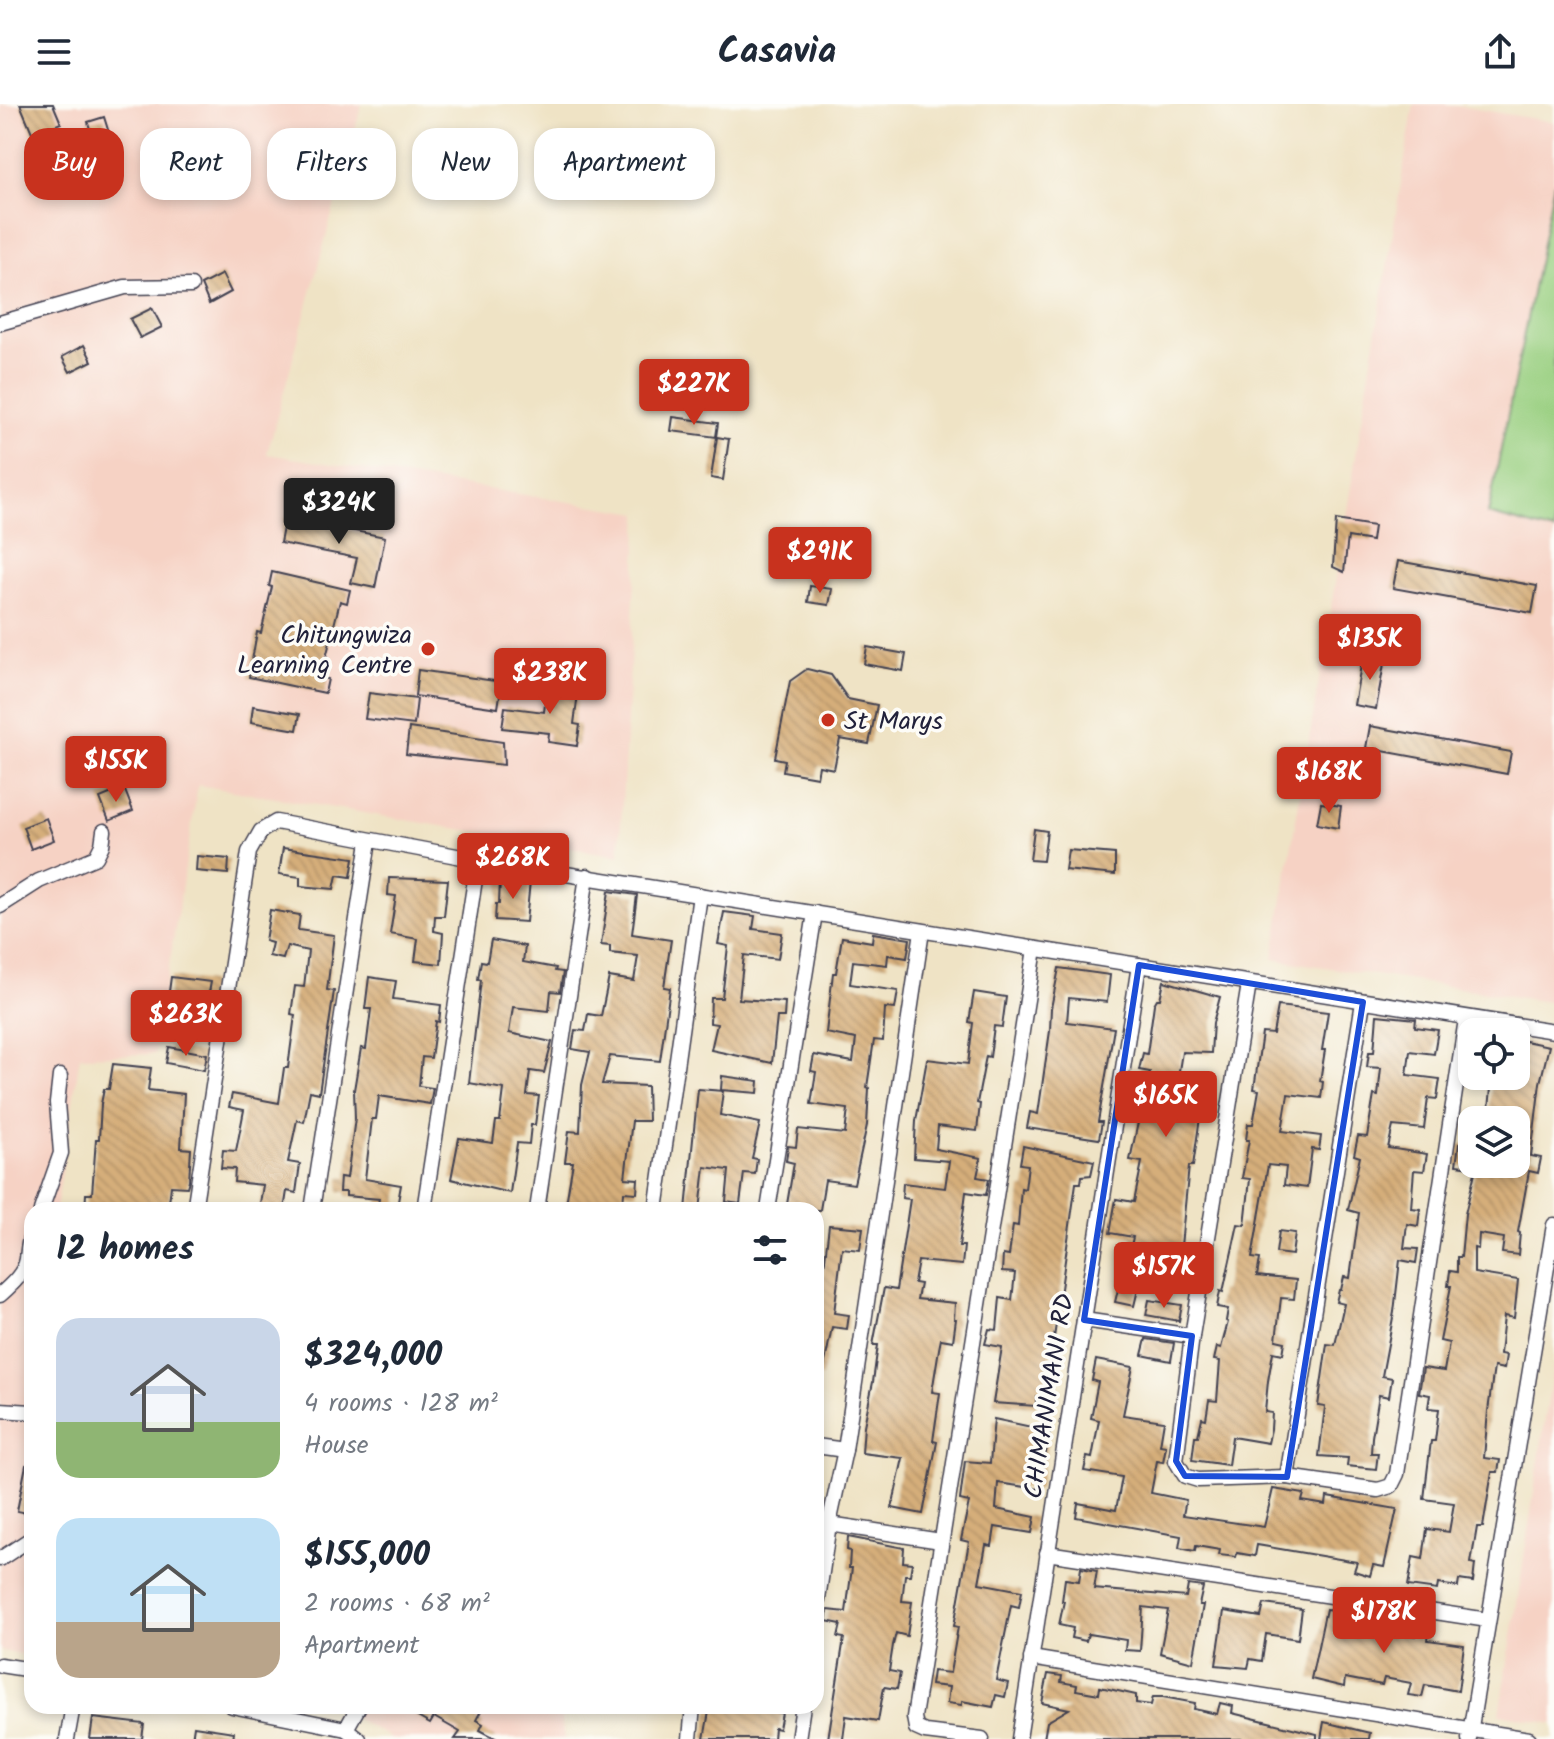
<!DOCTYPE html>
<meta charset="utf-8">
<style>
:root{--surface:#fff;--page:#f2f2f3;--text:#1f2937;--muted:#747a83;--accent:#c8321e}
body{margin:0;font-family:Kalam,sans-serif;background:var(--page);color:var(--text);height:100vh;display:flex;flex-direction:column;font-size:30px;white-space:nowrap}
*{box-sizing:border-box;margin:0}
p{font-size:26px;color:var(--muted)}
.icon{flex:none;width:44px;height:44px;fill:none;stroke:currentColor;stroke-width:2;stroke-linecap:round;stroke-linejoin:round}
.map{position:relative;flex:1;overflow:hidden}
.side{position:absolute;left:24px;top:1098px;width:800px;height:512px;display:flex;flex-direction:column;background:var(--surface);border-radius:24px;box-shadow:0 4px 12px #0003}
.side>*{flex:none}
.top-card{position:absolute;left:24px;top:24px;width:800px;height:72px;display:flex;gap:16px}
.tools{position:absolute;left:1458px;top:914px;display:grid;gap:16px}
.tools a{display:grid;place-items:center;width:72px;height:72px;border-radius:16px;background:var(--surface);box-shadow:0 4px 12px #0003;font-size:40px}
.price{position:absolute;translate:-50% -68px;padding:0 18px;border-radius:8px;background:var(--accent);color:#fff;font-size:26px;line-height:52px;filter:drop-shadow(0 2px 4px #0008)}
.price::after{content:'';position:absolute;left:50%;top:48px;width:24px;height:18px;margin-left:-12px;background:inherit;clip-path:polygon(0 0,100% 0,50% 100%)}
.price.on{background:#222;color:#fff}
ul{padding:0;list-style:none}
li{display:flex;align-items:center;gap:24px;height:200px;padding:0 32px}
li span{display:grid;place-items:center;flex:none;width:224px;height:160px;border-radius:24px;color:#555}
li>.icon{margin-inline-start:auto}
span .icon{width:96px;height:96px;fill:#fffc;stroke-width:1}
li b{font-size:34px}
h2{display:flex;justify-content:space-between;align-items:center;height:96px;padding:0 32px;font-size:34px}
.chip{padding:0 28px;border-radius:24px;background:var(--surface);box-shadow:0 4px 12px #0003;font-size:28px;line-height:72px}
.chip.on{background:var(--accent);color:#fff}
header{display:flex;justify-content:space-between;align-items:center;height:104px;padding:0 32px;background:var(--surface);font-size:36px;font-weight:700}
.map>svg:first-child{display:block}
.built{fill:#f6d2c4}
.grass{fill:#99cf80;stroke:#5e785e;stroke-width:2}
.building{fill:url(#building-back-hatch)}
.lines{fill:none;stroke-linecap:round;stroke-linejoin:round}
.minor-casing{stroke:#413f50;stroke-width:17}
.minor{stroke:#fff;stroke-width:14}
.marked{fill:none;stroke:#1d4ed8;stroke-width:6;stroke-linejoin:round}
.poi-dot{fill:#c8321e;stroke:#fdfcf7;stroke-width:3}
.labels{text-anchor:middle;stroke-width:7;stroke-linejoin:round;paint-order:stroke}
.poi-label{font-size:26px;fill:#22223b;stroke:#fdfcf7;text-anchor:end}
.street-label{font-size:26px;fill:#22223b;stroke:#fdfcf7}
</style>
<header><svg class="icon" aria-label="menu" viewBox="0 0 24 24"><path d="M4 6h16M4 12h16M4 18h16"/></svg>Casavia<svg class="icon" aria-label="share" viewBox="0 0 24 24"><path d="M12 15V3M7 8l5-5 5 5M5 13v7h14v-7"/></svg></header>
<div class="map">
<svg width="1554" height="1635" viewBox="0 0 1554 1635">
<defs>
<pattern id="building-back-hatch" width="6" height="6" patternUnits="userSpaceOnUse" patternTransform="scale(2)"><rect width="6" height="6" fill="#d5ae7a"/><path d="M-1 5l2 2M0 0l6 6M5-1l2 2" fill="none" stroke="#b7956a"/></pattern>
</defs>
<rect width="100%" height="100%" fill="#fdfcf7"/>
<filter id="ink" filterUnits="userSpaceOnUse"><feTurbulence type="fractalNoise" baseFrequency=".0125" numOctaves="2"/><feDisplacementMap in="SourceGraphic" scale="16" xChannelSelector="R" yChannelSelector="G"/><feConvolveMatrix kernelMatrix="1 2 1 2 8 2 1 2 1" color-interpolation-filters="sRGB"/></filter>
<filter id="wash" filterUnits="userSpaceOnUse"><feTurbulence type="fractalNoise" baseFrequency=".006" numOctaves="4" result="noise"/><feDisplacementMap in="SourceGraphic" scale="32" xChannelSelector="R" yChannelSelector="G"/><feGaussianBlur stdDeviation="1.8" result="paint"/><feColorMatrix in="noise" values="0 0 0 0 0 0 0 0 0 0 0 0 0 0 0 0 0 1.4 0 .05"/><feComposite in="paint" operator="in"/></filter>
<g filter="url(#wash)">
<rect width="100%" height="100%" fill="#efe3c5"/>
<g class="built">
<polygon points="0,0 362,0 267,350 639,409 619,752 198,681 155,950 80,952 56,1106 32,1106 32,1256 24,1308 32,1310 32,1552 0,1547"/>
<polygon points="1414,0 1446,0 1554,18 1554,899 1273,855"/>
<polygon points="1554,1257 1554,1620 1500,1610"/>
<polygon points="324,1602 560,1602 564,1635 392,1635 337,1604"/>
</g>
<polygon class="grass" points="1554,79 1554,428 1488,410"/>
<g id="blocks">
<g class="building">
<polygon points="20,0 53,0 61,19 43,26 46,34 36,38"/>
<polygon points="104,13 110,32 93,36 88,18"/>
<polygon points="222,170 231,188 209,200 201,181"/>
<polygon points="152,204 162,223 140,234 130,215"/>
<polygon points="84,241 92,257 70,268 62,253"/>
<polygon points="673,313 718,319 716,333 671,327"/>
<polygon points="717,333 729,335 723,376 711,374"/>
<polygon points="285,413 385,433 375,484 351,479 357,454 280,439"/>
<polygon points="1336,416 1374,422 1372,437 1348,433 1344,468 1333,463"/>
<polygon points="1398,457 1537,482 1532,509 1393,484"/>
<polygon points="272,468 350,486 347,499 340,497 321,574 328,575 325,589 249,573 257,528 261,529 272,483 269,482"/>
<polygon points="810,482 832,485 829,501 808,498"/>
<polygon points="867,543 906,550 903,567 864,560"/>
<polygon points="1363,550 1385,554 1376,605 1354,601"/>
<polygon points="807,565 831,571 848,595 877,601 869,640 840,635 834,665 819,662 817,673 783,667 785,656 775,654 790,577"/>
<polygon points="418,566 502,578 498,604 415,592"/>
<polygon points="548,577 579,582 574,620 580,621 577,642 548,638 549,629 502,624 505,603 544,608"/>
<polygon points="369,589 417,595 414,621 365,615"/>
<polygon points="253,602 300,610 297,626 251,618"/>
<polygon points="1370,622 1511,648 1507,670 1366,644"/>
<polygon points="409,624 503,638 504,661 406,650"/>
<polygon points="124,684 133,707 109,717 100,694"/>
<polygon points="1321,699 1341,702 1338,724 1317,720"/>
<polygon points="46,714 54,736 31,745 23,723"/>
<polygon points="1034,725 1047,727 1043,757 1030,756"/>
<polygon points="283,744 354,754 351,773 337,771 334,785 300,782 300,773 279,770"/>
<polygon points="1068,746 1115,750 1115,771 1065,766"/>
<polygon points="197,752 229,755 228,770 196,767"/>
<polygon points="389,774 448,776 444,812 435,812 434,827 443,829 441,860 415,857 418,835 390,830 396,792 388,791"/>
<polygon points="500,775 530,777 526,818 495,816 496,800 499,800"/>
<polygon points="609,787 637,791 632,830 671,836 664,883 670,884 660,957 610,952 602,980 647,982 648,1017 632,1017 625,1074 638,1075 637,1089 624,1088 623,1100 610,1099 609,1106 565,1106 573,1058 565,1058 569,1027 580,1028 582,981 590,948 572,945 575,926 585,927 588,910 601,912 609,873 634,877 638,852 610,849 610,842 601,841"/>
<polygon points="270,806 300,811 298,826 334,831 327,886 334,887 319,989 310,987 304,1018 297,1016 288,1058 300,1060 296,1089 287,1087 284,1106 259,1106 263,1081 234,1078 235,1065 221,1064 223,1046 236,1047 244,1006 229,1003 232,990 279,999 284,964 288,964 295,911 291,910 295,882 304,883 308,847 287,842 283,855 269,852 272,839 265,837"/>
<polygon points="724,808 755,812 753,825 782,829 778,855 744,851 739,895 785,898 784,913 777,913 772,959 711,946 717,920 710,919 711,894 722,894 728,842 718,840"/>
<polygon points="873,829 910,835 907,854 888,851 887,861 853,857 850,880 898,887 895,905 885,904 883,937 874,936 867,983 869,984 867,1021 854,1080 825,1076 820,1106 786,1106 794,1059 786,1057 788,1042 796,1043 798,1025 845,1030 848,1005 811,1000 816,968 811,967 814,951 853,958 856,935 826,929 833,869 836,869 842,833 872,838"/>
<polygon points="491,836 525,842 523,858 556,864 555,867 563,868 560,888 551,887 549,907 513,903 509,929 552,938 544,969 530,967 527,991 539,992 535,1021 531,1021 529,1040 517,1039 510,1089 451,1075 459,1034 493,1039 496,1017 500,1017 504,985 469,979 481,876 478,875 481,857 487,858"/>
<polygon points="1059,864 1110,871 1107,898 1069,894 1067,918 1114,924 1098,1018 1102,1018 1099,1035 1027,1024 1030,1008 1038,1010 1050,927 1051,904"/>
<polygon points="171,873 211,878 203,921 165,916"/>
<polygon points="369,873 396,877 393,895 441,901 439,918 436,917 431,954 422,953 419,982 433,984 430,1000 379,992 376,1015 372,1015 365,1075 401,1081 397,1103 378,1100 379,1095 346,1092 346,1088 339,1088 340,1073 347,1074 355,1014 354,986 361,944 366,945 371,905 365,905"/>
<polygon points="1164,877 1220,893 1213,919 1211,949 1182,948 1178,973 1209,978 1206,993 1203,993 1193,1062 1189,1062 1181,1142 1189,1143 1184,1176 1142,1169 1134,1202 1115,1198 1121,1173 1124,1174 1133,1133 1110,1129 1116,1095 1134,1098 1142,1058 1130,1056 1140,1009 1148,1010 1151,986 1147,985 1150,968 1139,966 1143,949 1147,950 1154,900 1157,895 1160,895"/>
<polygon points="974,888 1006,893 1002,923 994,922 990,953 986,952 977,999 980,1000 977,1027 938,1022 936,1045 981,1054 977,1073 989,1075 986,1091 966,1088 959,1142 964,1142 962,1161 918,1157 914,1179 920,1180 917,1195 955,1199 954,1215 956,1215 953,1237 941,1235 939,1245 932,1288 940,1289 933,1337 937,1338 923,1410 892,1404 903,1354 862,1349 864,1322 873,1278 878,1241 873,1241 884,1184 896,1186 903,1141 910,1095 902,1094 903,1079 945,1084 949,1057 914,1054 916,1017 927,955 968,960 973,919 969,918"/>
<polygon points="1278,902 1328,908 1322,946 1325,946 1320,977 1323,978 1321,994 1288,990 1282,1027 1321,1032 1319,1046 1312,1045 1307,1084 1284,1081 1286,1063 1268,1061 1252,1154 1260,1155 1257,1172 1296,1176 1294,1195 1281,1194 1276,1236 1285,1238 1283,1250 1273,1248 1268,1277 1265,1308 1272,1309 1271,1325 1268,1339 1232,1333 1228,1361 1192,1356 1195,1332 1198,1332 1202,1314 1206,1315 1209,1296 1217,1297 1220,1257 1214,1256 1217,1243 1221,1244 1228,1218 1226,1217 1228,1205 1217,1203 1220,1187 1223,1188 1238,1120 1245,1121 1250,1075 1242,1074 1249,1036 1246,1036 1248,1020 1253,1020 1259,986 1254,985 1262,929 1273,930"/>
<polygon points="1377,911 1416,915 1415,923 1438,926 1434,950 1410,947 1407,971 1440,975 1437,995 1428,994 1424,1025 1393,1022 1388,1044 1427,1050 1424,1067 1414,1066 1411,1104 1420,1105 1418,1122 1407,1120 1404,1144 1418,1145 1416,1159 1400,1156 1394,1208 1382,1272 1392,1274 1389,1293 1379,1291 1372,1333 1371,1349 1378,1349 1376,1365 1347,1362 1348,1354 1319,1352 1325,1303 1318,1302 1327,1240 1335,1241 1344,1200 1336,1198 1339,1186 1341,1186 1344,1173 1350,1174 1359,1109 1348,1106 1360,1053 1354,1051 1358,1032 1367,1033 1374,991 1378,992 1381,964 1367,963 1369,948 1374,948"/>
<polygon points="1525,937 1549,942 1540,979 1531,1052 1541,1054 1538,1069 1529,1067 1518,1128 1520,1129 1518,1151 1502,1149 1504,1134 1479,1130 1478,1145 1474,1144 1474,1169 1518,1176 1514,1214 1504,1212 1500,1250 1506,1251 1504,1265 1494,1263 1488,1307 1484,1354 1500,1356 1498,1368 1492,1368 1483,1423 1477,1423 1471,1459 1475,1460 1473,1478 1459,1476 1458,1483 1438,1480 1437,1486 1408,1482 1413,1453 1423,1455 1427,1425 1449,1428 1454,1399 1424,1395 1431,1337 1435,1337 1439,1305 1428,1304 1430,1291 1419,1289 1423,1264 1444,1267 1449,1239 1440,1237 1451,1182 1448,1182 1450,1167 1457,1168 1457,1153 1461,1153 1465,1110 1477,1060 1503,1066 1504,1060 1516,1060 1520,1016 1488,1016 1491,984 1466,981 1467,972 1516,972 1516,953 1521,954"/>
<polygon points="169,943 207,950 204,966 166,959"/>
<polygon points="113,960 151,964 148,986 184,990 181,1044 191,1045 189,1076 187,1083 171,1082 168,1106 126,1102 126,1106 85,1106 86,1090 92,1090 96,1035 99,1035 101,1000 104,985 109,985"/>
<polygon points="722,972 759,977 758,989 721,986"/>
<polygon points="698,985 723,987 720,1011 760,1019 752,1054 757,1055 755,1070 744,1069 740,1100 726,1098 729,1066 705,1063 700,1106 686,1106"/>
<polygon points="1459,1040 1472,1041 1472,1063 1456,1061"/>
<polygon points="1023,1042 1094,1057 1091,1071 1082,1072 1081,1079 1076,1079 1053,1241 1046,1276 1045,1294 1036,1293 1036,1302 993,1299 1002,1243 985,1240 989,1225 997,1226 1000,1194 1012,1196 1015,1169 1002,1168 1003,1151 1009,1152 1013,1121 1018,1122 1021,1084 1025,1085 1028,1061 1020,1060"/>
<polygon points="829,1121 863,1124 860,1146 842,1144 834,1209 849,1211 847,1225 832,1223 822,1273 816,1272 816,1206 819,1207"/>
<polygon points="1279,1127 1295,1129 1292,1151 1276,1149"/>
<polygon points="1149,1196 1182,1201 1179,1217 1146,1211"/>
<polygon points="1146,1235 1174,1239 1171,1257 1142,1251"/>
<polygon points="1096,1256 1133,1263 1123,1311 1164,1317 1160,1341 1166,1342 1163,1358 1157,1357 1151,1389 1186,1396 1183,1411 1264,1423 1273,1385 1304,1390 1302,1397 1326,1401 1327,1393 1397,1405 1384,1463 1373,1461 1370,1472 1354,1467 1357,1458 1257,1441 1255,1452 1237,1449 1236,1453 1219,1451 1220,1446 1196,1442 1195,1447 1179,1444 1181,1432 1076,1413 1078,1399 1116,1406 1122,1373 1084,1367 1087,1353 1092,1354 1099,1316 1091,1314 1098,1278 1092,1276"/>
<polygon points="994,1315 1050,1327 1039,1385 998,1379 996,1405 1035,1413 1032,1429 995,1423 992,1442 986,1441 979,1479 1022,1487 1019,1503 1011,1501 996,1576 1008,1579 1005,1593 996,1591 993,1603 962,1597 962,1601 947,1599 949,1583 931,1581 933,1567 950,1569 958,1523 954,1522 969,1438 961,1436 969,1398 960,1396 965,1357 990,1359"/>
<polygon points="26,1361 32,1362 32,1410 17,1407"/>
<polygon points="848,1433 904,1444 903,1458 912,1459 910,1471 905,1471 902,1497 912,1498 907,1532 896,1529 893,1541 889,1567 900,1569 897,1585 884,1583 878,1617 846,1612 843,1635 828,1635 844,1534 838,1533 841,1520 826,1517 828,1506 846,1508 852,1464 849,1464 850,1447 847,1446"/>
<polygon points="1081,1464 1097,1467 1094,1485 1186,1493 1188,1481 1203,1483 1199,1501 1203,1501 1193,1558 1160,1549 1168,1506 1143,1503 1140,1547 1125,1546 1126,1536 1088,1530 1086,1537 1071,1534 1073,1524 1059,1521 1064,1497 1062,1497 1065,1475 1079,1477"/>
<polygon points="1264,1500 1302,1505 1298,1535 1266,1530 1262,1557 1250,1555 1248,1564 1216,1561 1224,1507 1261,1513"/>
<polygon points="1326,1505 1343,1508 1342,1513 1394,1521 1393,1529 1416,1532 1418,1521 1430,1522 1428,1536 1464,1541 1458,1587 1425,1581 1422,1593 1408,1591 1411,1579 1384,1574 1382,1581 1345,1574 1344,1583 1311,1575"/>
<polygon points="1048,1570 1062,1572 1061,1578 1077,1581 1076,1586 1099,1590 1100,1583 1136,1591 1136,1599 1151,1601 1153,1593 1163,1593 1195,1599 1194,1605 1217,1610 1220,1599 1233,1602 1232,1609 1317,1630 1317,1635 1044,1635 1047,1618 1069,1605 1042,1599"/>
<polygon points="413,1602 472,1602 481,1607 476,1616 483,1620 480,1626 497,1635 455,1635 460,1628 434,1613 430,1620 416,1612 419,1605"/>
<polygon points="710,1602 733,1602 782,1609 779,1625 774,1624 773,1635 704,1635"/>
<polygon points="93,1614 144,1620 142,1635 90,1635"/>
<polygon points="1324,1618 1370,1629 1369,1635 1321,1635"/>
<polygon points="194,1622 234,1628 233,1635 192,1635"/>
</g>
</g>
</g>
<g filter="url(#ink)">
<use href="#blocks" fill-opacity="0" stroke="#413f50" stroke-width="2"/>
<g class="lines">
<defs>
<g id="minor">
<polyline points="0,219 125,183 191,182"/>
<polyline points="0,802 39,777 96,753 102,741 104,727"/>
<polyline points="1249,880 1192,1232 1176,1357 1185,1372 1198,1376 1287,1373"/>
<polyline points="1363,898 1287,1373 1378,1386 1391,1382 1397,1370 1466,915"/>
<polyline points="41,1106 61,1049 57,999 60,972"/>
<polyline points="194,1106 249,748 261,727 276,718 478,756 1554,927"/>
<polyline points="312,1106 369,737"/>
<polyline points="424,1106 478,756"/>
<polyline points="537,1106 587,772"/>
<polyline points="656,1106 700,791"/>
<polyline points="768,1106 815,809"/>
<path d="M0,1191C10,1182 25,1169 27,1155C28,1145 28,1139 32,1129"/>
<polyline points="1084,1216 1192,1232"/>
<polyline points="0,1306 32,1308"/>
<polyline points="816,1342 845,1346"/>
<polyline points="816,1418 941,1437"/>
<polyline points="1047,1449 1488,1516"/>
<polyline points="0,1455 32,1434"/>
<polyline points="816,1509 829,1420 845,1346 922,827"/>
<polyline points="1031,1554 1529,1635"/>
<polyline points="0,1561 32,1566"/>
<polyline points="232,1602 346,1625 359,1635"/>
<polyline points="346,1625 359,1602"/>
<polyline points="67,1635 73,1602"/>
<polyline points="690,1635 693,1602"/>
<polyline points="798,1635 803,1602"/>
<polyline points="982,1635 925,1628 916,1624 914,1613 1035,845"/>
<polyline points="1019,1635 1139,861"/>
<polyline points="1469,1635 1554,1121"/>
</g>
</defs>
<use href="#minor" class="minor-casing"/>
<use href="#minor" class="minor"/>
</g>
</g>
<path class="marked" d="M1139,861L1363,898L1287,1373L1185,1372L1176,1357L1192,1232L1084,1216Z"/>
<g class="poi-dot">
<circle cx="428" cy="545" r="8"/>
<circle cx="828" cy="616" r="8"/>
</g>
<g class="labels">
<g class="poi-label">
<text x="412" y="539">Chitungwiza<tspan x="412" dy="30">Learning Centre</tspan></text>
<text x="844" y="625" text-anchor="start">St Marys</text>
</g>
<g class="street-label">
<text transform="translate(1048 1292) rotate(-81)" y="9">CHIMANIMANI RD</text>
</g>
</g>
</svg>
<div class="tools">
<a><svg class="icon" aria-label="locate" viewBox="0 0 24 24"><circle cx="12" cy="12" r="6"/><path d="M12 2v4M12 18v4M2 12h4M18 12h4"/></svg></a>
<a><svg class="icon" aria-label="layers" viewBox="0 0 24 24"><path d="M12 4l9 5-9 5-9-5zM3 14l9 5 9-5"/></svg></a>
</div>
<b class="price" style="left:694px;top:323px">$227K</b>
<b class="price on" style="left:339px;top:442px">$324K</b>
<b class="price" style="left:820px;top:491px">$291K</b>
<b class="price" style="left:1370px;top:578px">$135K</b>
<b class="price" style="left:550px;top:612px">$238K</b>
<b class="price" style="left:116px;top:700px">$155K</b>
<b class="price" style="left:1329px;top:711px">$168K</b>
<b class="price" style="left:513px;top:797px">$268K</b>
<b class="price" style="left:186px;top:954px">$263K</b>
<b class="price" style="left:1166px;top:1035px">$165K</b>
<b class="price" style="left:1164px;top:1206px">$157K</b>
<b class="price" style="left:1384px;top:1551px">$178K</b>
<div class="top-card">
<a class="chip on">Buy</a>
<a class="chip">Rent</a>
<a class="chip">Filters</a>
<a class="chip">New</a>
<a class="chip">Apartment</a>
</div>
<section class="side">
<h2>12 homes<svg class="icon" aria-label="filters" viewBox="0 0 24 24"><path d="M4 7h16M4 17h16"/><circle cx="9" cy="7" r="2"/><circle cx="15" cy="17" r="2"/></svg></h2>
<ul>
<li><span style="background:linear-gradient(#c9d6e8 65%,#8fb573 0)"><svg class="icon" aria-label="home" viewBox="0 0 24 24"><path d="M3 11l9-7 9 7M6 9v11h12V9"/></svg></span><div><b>$324,000</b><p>4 rooms · 128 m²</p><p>House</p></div></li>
<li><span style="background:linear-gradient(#bfe0f5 65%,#b9a48a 0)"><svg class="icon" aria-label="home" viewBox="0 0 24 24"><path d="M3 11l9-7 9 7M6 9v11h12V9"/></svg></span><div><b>$155,000</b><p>2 rooms · 68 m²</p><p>Apartment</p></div></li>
</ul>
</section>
</div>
